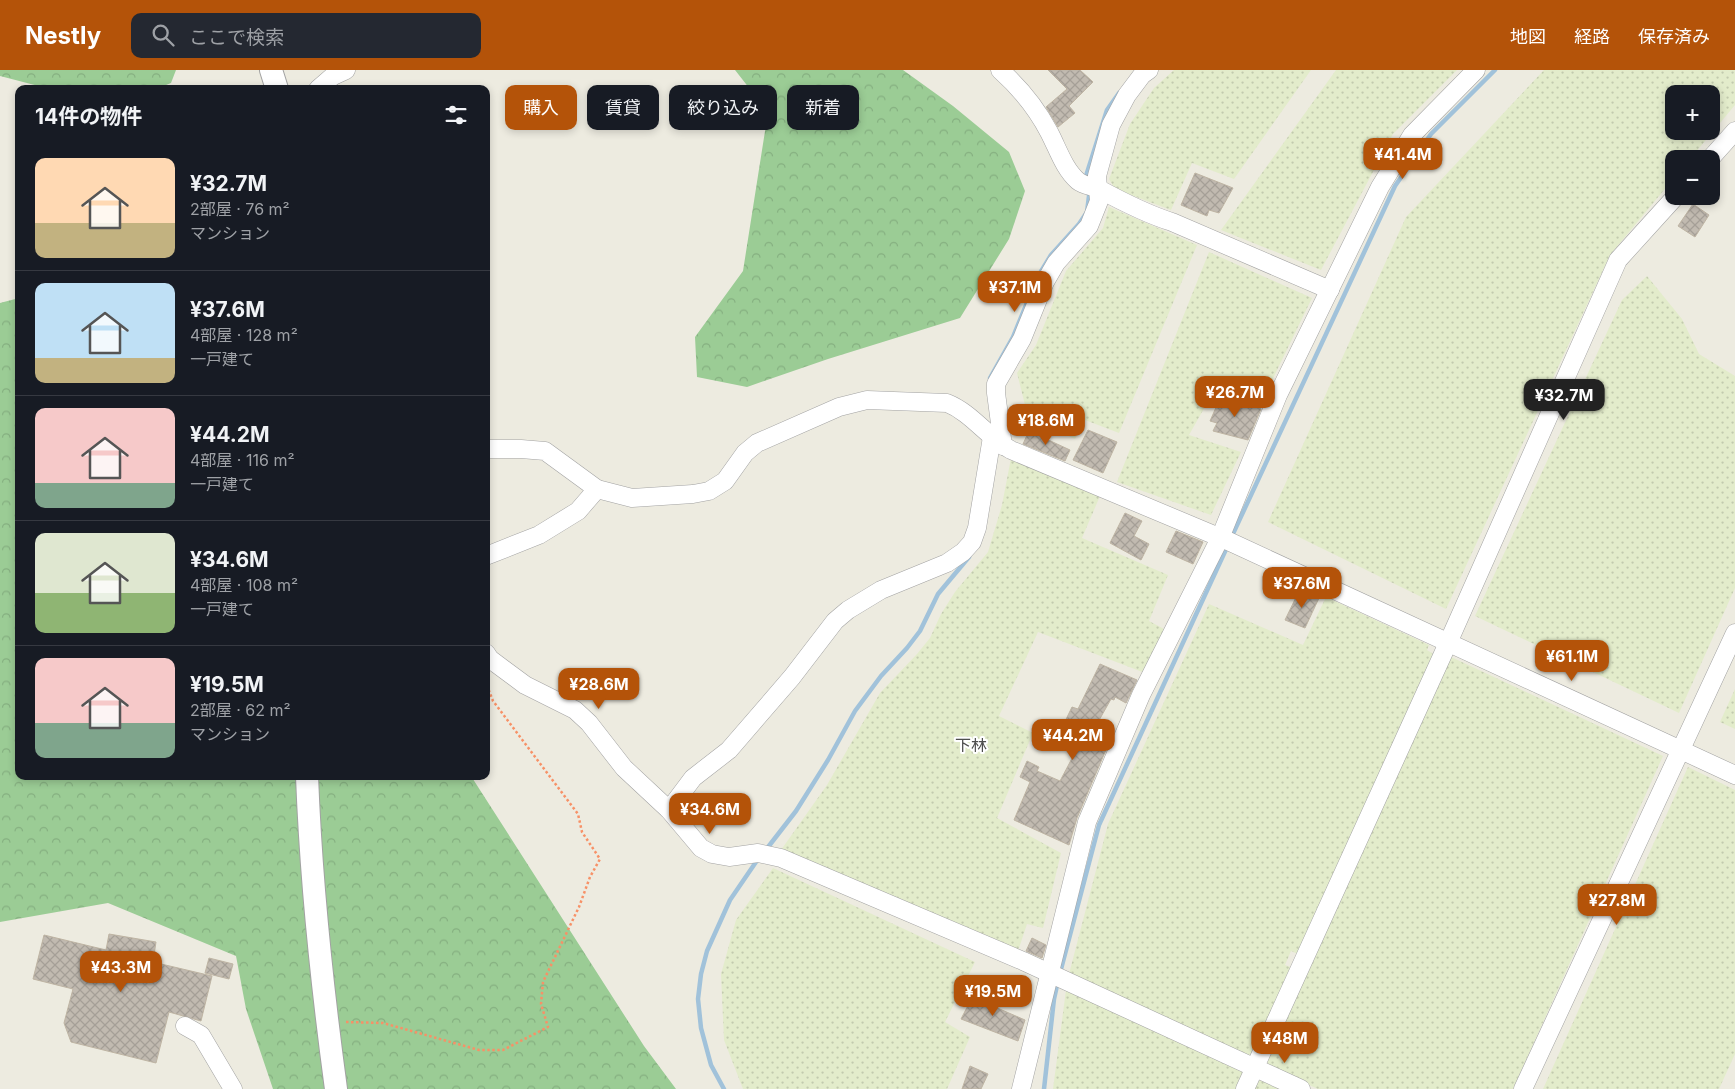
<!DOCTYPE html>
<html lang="ja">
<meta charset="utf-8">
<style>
:root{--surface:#171b24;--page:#242831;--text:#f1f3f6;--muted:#9ea1a6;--line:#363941;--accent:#b45309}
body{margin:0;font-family:Inter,"Noto Sans JP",sans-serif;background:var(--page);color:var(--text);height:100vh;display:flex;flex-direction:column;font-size:19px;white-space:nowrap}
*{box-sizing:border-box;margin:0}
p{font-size:16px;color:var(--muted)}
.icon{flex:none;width:28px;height:28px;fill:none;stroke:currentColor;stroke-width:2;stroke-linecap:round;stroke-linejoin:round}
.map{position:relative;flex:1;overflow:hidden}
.side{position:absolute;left:15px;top:15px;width:475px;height:695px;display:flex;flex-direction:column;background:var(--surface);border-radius:10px;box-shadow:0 2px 8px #0003}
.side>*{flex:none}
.top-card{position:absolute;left:505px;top:15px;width:475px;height:45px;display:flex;gap:10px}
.buttons{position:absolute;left:1665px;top:15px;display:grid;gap:10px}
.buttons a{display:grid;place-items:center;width:55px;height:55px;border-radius:10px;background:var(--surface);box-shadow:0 2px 8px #0003;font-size:25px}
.price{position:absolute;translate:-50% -42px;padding:0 11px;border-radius:10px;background:var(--accent);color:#fff;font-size:16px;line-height:32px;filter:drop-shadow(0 1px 2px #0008)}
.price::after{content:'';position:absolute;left:50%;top:30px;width:15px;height:11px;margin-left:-8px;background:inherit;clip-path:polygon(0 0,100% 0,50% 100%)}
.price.active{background:#222;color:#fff}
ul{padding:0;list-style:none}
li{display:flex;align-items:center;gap:15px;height:125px;padding:0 20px}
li+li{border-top:1px solid var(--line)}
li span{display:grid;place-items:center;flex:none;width:140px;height:100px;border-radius:10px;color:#555}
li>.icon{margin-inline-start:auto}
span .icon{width:60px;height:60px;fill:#fffc;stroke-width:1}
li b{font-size:21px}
h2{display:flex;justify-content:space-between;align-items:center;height:60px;padding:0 20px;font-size:21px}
.chip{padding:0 18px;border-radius:10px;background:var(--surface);box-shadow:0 2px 8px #0003;font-size:18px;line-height:45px}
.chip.active{background:var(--accent);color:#fff}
header{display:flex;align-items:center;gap:30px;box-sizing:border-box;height:70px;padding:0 25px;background:var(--accent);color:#fff}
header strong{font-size:24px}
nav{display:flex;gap:28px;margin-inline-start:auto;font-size:18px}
.search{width:350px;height:45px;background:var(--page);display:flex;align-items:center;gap:12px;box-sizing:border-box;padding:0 18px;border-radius:10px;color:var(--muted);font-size:19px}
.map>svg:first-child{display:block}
.farmland{fill:url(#farmland-dots);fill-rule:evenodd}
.forest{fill:url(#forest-crowns)}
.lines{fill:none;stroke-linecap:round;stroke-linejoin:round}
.stream{stroke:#a1c2da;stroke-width:4.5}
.building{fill:url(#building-cross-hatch);stroke:#beb4a3}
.minor-casing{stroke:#a2a2a2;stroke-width:19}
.tertiary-casing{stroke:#a2a2a2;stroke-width:24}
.path{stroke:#f79167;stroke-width:2.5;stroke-dasharray:2.5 2.5;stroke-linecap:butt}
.minor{stroke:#fff;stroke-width:18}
.tertiary{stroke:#fff;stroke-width:22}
.labels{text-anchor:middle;stroke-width:4;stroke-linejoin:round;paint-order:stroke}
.neighbourhood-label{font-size:16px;fill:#4e4e4e;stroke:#fff}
</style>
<header>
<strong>Nestly</strong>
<div class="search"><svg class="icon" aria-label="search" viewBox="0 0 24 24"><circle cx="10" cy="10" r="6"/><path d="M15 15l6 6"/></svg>ここで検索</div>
<nav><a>地図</a><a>経路</a><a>保存済み</a></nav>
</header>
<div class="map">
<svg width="1735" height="1019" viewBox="0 0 1735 1019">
<defs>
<pattern id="farmland-dots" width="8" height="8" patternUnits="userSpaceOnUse" patternTransform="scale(1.25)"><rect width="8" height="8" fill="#e3eccb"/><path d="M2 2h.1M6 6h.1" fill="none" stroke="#c2caae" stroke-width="1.8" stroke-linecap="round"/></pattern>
<pattern id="forest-crowns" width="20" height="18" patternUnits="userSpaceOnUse" patternTransform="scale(1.25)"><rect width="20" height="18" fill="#9bcc95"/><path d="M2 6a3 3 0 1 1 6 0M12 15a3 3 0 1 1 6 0" fill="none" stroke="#85af80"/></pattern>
<pattern id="building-cross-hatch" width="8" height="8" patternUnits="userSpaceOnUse" patternTransform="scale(1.25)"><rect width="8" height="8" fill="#c1bab0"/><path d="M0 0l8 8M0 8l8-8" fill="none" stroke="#a59f97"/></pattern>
</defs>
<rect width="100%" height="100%" fill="#edebe0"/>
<g class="farmland">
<polygon points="1174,0 1311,0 1234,109 1192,93 1171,140 1115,119 1109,109 1130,54 1154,18"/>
<polygon points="1336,0 1457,0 1393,64 1321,200 1221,160"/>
<path d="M1544,0H1735V35L1690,89H1674V108L1610,185L1446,539L1268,452L1406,147ZM1674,24H1711V61H1674Z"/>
<polygon points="1109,137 1197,175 1119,363 1085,350 1075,369 1028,347 1017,303 1036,275 1066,201 1103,158"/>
<polygon points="1209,182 1312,228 1263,329 1219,312 1189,365 1241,382 1211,445 1117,412"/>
<polygon points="1647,206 1682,249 1699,284 1735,306 1735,518 1679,643 1475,546 1622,230"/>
<polygon points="1011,388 1100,426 1082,468 1168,505 1149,551 1164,559 1145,603 1038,562 999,646 1033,663 997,748 1061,783 1043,858 1027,854 1017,884 781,780 827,715 880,623 917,584 930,568 941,544 955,522 988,482 1002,435"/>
<polygon points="1326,527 1429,575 1427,580 1435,585 1298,884 1291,881 1285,895 1293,898 1253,983 1245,987 1069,904 1108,754 1209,534 1303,575"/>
<polygon points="1449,586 1663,686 1513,1019 1318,1019 1270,997 1266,990"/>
<polygon points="1735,619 1735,659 1720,652"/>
<polygon points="1688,697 1735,720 1735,984 1719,1019 1543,1019"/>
<polygon points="773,798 975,892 945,952 970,967 947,1019 743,1019 724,970 721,904 736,850"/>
<polygon points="1066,920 1241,999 1245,1008 1239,1019 1053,1019"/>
<polygon points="1264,1008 1287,1019 1251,1019 1254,1013"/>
</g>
<g class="forest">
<polygon points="0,0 176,0 171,13 156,19 50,19 0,6"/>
<polygon points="735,0 903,0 953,36 1009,82 1025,121 1009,169 960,248 828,289 747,317 697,307 695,267 743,201 768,42"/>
<polygon points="19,228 19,706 471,706 644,976 676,1019 273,1019 246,939 236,886 108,833 0,852 0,233"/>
</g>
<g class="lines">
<g class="stream">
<polyline points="1087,111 1086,106 1107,40 1119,23"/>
<polyline points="990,308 1013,267 1037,208 1051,185 1079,154 1087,142 1089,126 1088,119"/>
<polyline points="1231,468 1395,116 1431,64 1495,0"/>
<polyline points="765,781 796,741 828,690 855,641 881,606 907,578 920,561 938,524 969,487"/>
<polyline points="1060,903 1099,755 1228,475"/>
<polyline points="724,1019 711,995 701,958 698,929 701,904 707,881 730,830 758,789"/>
<polyline points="1044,1019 1054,929 1058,911"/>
</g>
</g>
<g class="building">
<polygon points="1048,0 1080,0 1093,12 1069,36 1075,43 1058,57 1046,37 1067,19"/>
<polygon points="1195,103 1233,118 1219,143 1209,140 1207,146 1181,135"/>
<polygon points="1693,134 1709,145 1695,167 1678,156"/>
<polygon points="1222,324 1261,339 1248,370 1213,361 1217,353 1210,351"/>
<polygon points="1088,360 1117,372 1103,403 1073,390"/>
<polygon points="1029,361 1070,380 1065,391 1023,374"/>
<polygon points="1125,443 1142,451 1134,466 1149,474 1141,490 1110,473"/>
<polygon points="1176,461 1203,472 1193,494 1166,482"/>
<polygon points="1300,519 1319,528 1305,558 1285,550"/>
<polygon points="1100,594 1137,610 1126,633 1115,627 1114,630 1111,629 1093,661 1111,668 1077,748 1069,775 1014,750 1030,712 1020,707 1027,691 1039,697 1037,701 1060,711 1078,677 1057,668 1072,637 1078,639"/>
<polygon points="109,864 156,872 154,885 158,886 157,893 212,906 201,951 169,942 156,993 71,972 64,953 73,919 33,909 44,865 106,880"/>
<polygon points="1032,868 1046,875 1042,888 1026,881"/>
<polygon points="209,888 233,894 229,909 205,903"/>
<polygon points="976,920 999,930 995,937 1025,950 1018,971 961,949"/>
<polygon points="970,996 988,1004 981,1019 962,1019"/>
</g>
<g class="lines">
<defs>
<g id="minor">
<path d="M1000,0C1019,17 1037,39 1049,62C1058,79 1064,99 1078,111C1084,116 1093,116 1099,119C1123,132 1146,144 1172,152L1330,220"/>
<polyline points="318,19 333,6 346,0"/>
<polyline points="1710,89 1735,61"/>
<polyline points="1003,376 996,323 996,314 1022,269 1045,212 1056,193 1089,156 1099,131 1097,106 1111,55 1127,25 1142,5 1149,0"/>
<path d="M486,378L488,379H521L545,381L597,419L632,428L693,424L709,421L725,411L745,383L757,373L839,337L867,330L947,333C972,343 987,367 1011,380L1226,470L1735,705"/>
<polyline points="486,486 539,465 578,441 597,419"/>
<polyline points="486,583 490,589 525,615 575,640 589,653 624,698 669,740 701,778 712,784 729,787 758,783 781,788 1023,891 1301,1019"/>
<polyline points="669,740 693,708 729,680 792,607 835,551 848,540 881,520 947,493 963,482 972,472 977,458 992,367"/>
<polyline points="185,956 201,965 233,1019"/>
<polyline points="1021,1019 1087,752 1141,625 1220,468 1278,325 1380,117 1412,65 1476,0"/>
<polyline points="1245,1019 1448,573 1618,190 1676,126"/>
<polyline points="1523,1019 1735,563"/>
</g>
<g id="tertiary">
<polyline points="271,0 277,19"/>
<path d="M307,706C311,811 322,916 336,1019"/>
</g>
</defs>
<use href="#minor" class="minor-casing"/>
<use href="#tertiary" class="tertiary-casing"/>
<polyline class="path" points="346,952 383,953 479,980 503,980 548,957 541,934 543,912 579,837 590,807 600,789 582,762 578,744 493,631 486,613"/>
<use href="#minor" class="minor"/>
<use href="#tertiary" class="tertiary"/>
</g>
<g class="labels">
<g class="neighbourhood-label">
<text x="971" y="681">下林</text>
</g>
</g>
</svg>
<div class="buttons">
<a>+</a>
<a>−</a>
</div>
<b class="price" style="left:1403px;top:110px">¥41.4M</b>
<b class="price" style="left:1015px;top:243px">¥37.1M</b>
<b class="price" style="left:1235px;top:348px">¥26.7M</b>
<b class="price active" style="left:1564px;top:351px">¥32.7M</b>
<b class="price" style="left:1046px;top:376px">¥18.6M</b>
<b class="price" style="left:1302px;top:539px">¥37.6M</b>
<b class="price" style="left:1572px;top:612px">¥61.1M</b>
<b class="price" style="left:599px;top:640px">¥28.6M</b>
<b class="price" style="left:1073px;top:691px">¥44.2M</b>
<b class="price" style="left:710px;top:765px">¥34.6M</b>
<b class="price" style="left:1617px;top:856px">¥27.8M</b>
<b class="price" style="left:121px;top:923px">¥43.3M</b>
<b class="price" style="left:993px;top:947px">¥19.5M</b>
<b class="price" style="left:1285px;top:994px">¥48M</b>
<div class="top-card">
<a class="chip active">購入</a>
<a class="chip">賃貸</a>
<a class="chip">絞り込み</a>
<a class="chip">新着</a>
</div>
<section class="side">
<h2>14件の物件<svg class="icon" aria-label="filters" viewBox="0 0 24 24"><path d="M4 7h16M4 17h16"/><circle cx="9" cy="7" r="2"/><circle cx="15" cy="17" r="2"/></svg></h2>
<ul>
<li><span style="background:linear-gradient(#ffd9b3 65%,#c2b280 0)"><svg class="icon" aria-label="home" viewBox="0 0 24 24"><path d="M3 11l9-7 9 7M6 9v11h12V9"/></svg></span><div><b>¥32.7M</b><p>2部屋 · 76 m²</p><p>マンション</p></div></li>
<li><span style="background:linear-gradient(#bfe0f5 75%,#c2b280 0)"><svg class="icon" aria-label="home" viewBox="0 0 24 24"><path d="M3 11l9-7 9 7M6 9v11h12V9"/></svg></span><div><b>¥37.6M</b><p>4部屋 · 128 m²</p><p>一戸建て</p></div></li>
<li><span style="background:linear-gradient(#f6c9c9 75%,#7fa58c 0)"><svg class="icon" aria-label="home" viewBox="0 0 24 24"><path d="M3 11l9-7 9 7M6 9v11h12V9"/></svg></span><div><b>¥44.2M</b><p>4部屋 · 116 m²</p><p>一戸建て</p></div></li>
<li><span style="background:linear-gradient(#dfe7d0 60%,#8fb573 0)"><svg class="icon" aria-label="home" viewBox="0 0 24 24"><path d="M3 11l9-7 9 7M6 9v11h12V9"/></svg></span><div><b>¥34.6M</b><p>4部屋 · 108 m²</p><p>一戸建て</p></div></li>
<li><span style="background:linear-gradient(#f6c9c9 65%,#7fa58c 0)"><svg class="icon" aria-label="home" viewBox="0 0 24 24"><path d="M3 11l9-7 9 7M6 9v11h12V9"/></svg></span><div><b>¥19.5M</b><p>2部屋 · 62 m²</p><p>マンション</p></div></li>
</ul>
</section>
</div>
